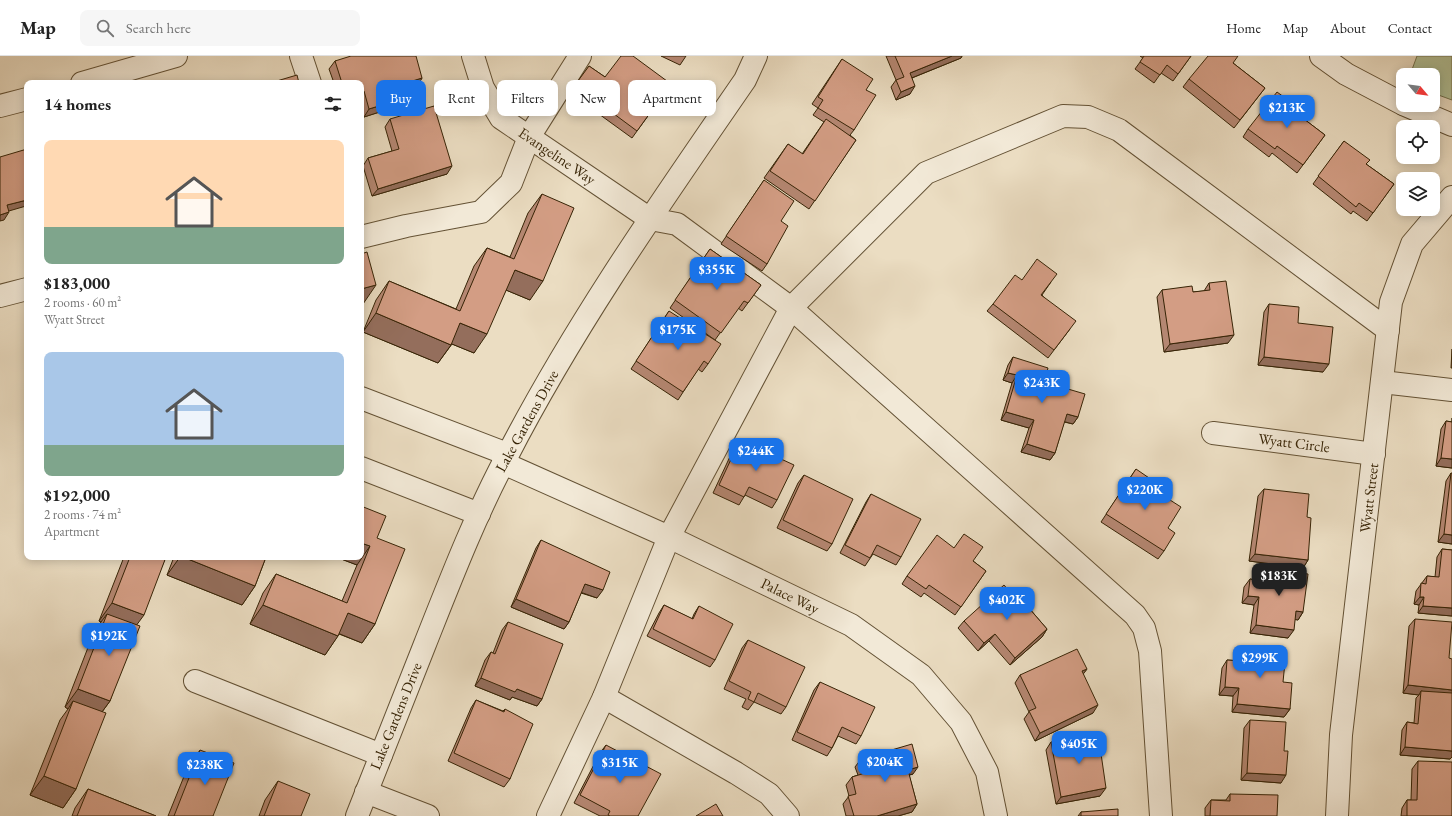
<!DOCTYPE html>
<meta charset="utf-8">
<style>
:root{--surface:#fff;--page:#f6f6f6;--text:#222;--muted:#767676;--line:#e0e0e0;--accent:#1a73e8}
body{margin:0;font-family:"EB Garamond",serif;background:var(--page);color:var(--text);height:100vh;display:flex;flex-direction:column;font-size:15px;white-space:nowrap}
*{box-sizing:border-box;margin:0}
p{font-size:13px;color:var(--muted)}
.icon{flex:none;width:22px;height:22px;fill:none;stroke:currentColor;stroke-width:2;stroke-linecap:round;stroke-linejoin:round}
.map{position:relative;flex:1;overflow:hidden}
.panel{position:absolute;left:24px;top:24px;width:340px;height:480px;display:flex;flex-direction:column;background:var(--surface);border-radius:8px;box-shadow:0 2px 10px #0003}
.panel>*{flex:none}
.guide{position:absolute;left:376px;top:24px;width:380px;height:36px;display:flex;gap:8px}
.needle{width:26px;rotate:119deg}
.controls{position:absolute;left:1396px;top:12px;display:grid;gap:8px}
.controls a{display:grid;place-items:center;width:44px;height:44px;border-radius:8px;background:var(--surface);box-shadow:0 2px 10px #0003;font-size:20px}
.price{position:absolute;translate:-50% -34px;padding:0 9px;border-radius:8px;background:var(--accent);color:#fff;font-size:13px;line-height:26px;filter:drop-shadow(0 1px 2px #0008)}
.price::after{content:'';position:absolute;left:50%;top:24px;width:12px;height:9px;margin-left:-6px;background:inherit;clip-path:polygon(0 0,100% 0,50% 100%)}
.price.on{background:#222;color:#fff}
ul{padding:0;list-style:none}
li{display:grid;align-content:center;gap:8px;height:212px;padding:0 20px}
li span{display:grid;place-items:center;height:124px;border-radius:8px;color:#555}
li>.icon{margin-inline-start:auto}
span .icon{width:72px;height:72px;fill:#fffc;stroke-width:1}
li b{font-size:17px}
h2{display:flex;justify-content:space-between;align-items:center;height:48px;padding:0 20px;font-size:17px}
.pill{padding:0 14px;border-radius:8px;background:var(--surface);box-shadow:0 2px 10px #0003;font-size:14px;line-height:36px}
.pill.on{background:var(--accent);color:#fff}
header{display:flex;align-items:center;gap:24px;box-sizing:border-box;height:56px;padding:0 20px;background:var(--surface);border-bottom:1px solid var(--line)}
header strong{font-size:19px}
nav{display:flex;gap:22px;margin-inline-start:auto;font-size:14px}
.search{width:280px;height:36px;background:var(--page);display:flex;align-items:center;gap:10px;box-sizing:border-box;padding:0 14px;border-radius:8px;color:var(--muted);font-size:15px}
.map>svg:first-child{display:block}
.green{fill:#b2c298;stroke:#74734f}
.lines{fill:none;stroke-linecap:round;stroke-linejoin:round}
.minor-casing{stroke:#645235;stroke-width:24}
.minor{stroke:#f2e9d7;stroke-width:22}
.wall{fill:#b58772;stroke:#372406}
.shaded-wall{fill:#946e5c;stroke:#372406}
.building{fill:#d39d84;stroke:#372406}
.labels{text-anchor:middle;stroke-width:3;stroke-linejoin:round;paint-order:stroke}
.street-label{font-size:15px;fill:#372406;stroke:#f2e9d7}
</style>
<header>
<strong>Map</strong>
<div class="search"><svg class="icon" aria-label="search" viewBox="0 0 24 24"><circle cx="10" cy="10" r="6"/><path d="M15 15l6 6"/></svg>Search here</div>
<nav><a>Home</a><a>Map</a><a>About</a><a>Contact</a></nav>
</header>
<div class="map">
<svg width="1452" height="760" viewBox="0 0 1452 760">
<rect width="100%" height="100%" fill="#ebddc2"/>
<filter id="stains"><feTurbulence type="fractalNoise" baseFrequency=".005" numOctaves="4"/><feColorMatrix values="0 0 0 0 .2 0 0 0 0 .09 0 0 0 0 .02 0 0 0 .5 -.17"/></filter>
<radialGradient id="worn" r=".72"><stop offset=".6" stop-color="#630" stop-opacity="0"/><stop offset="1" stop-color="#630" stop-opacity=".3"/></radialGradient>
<polygon class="green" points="1417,0 1452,0 1452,44 1433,37 1433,19 1410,19"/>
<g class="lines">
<defs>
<g id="minor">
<polyline points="301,0 310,27"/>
<polyline points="473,0 483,32 501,62 650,163 677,168 791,252 1135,559 1144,572 1150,595 1161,760"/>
<polyline points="1321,0 1346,18 1403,48"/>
<polyline points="82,27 176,0"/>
<polyline points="1405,49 1452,69"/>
<polyline points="0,50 27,43"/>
<polyline points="361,181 406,170 481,156 511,127 529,81 580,0"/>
<polyline points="0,240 27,233"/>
<polyline points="1382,326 1452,334"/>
<polyline points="361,342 507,398"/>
<polyline points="1213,377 1374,398"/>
<polyline points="503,407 669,481 851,569 921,619 961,666 987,716 996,760"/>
<polyline points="361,412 479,458"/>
<polyline points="195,625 381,699"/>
<polyline points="604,641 736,717 769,738 788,760"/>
<polyline points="366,736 428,760"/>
<path d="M357,760C379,703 402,646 425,588C450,525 475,460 507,400C575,268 661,146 745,24L756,0"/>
<polyline points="548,760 604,641 669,481 791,252 926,117 1063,60 1088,61 1119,74 1388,274"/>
<polyline points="1337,760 1341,679 1391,246 1412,188 1452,141"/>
</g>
</defs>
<use href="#minor" class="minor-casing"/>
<use href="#minor" class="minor"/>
</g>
<g class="wall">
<polygon points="661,0 686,0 680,9"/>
<polygon points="886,0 962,0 961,2 912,22 910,38 896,44 891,31 896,24"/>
<polygon points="1140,0 1191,0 1173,25 1161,17 1154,27 1135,13 1143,2"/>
<polygon points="842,3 866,34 854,74 850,79 856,84 809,153 764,122 788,88 802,98 824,66 813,59 818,52 812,48"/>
<polygon points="335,5 422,22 417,30 392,38 395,45 389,53 364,61 361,52 361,27 334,27 329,13"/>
<polygon points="1233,7 1265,32 1234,72 1183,31 1189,23"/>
<polygon points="589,10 605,21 671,28 632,82 570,37"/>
<polygon points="1300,60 1325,79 1297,117 1272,97 1269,101 1243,81 1248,73"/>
<polygon points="390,63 447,118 372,140 363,110 368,102 392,95 385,71"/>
<polygon points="1344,85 1366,108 1394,128 1367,165 1353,155 1351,158 1313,128"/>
<polygon points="764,124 781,165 767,208 762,215 721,188"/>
<polygon points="542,138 530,244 506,234 474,297 452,288 438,307 363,276 376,244 389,225 456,253 474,210 487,192 510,201 528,157"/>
<polygon points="710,193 761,229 742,255 738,252 715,284 670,252"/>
<polygon points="1022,224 1051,226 1042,239 1070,273 1048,302 987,255 993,248"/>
<polygon points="1209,227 1228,287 1164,296 1157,241 1162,234 1193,236 1204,235"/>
<polygon points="1269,248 1298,267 1323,316 1258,309 1264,256"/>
<polygon points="669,255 708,308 702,316 698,313 678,344 631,313"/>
<polygon points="1452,293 1452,312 1451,312"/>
<polygon points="1013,301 1044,326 1078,361 1073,368 1064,366 1055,397 1050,404 1021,396 1029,372 1001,364 1012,327 1003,324 1008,309"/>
<polygon points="1452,362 1452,412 1436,410 1441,373 1446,365 1452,366"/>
<polygon points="740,384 777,444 772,452 745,439 739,449 713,437 734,392"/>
<polygon points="1136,413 1148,430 1168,472 1164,495 1158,503 1101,466"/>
<polygon points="1451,417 1452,488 1438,486 1446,425"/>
<polygon points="804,419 832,488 827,495 777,472 798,427"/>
<polygon points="1264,433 1307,461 1308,504 1303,512 1249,505 1258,440"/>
<polygon points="871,438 901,501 896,509 873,498 865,510 840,497 866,446"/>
<polygon points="377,482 375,568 362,587 339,578 325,599 250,568 263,537 276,518 342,545 357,509 336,501 361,501"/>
<polygon points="541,484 597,542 581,537 569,566 564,573 511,551 536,492"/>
<polygon points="1442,493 1452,494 1452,560 1418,557 1419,549 1414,548 1416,535 1427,520 1435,521 1437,501"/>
<polygon points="124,501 166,501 136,569 110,645 102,656 76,733 63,752 30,739 60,664 68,653 65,651 94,576 101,566 99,565"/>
<polygon points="174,501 266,501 255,530 242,549 167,519"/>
<polygon points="973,505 986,515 955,559 924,537 921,541 902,528 907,520"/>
<polygon points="1262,512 1303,556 1298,564 1295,563 1288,582 1250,577 1254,549 1242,547 1244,531 1250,523 1256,524 1256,520"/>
<polygon points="1014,541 1031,548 1029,552 1047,573 1042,581 1010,609 989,585 978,595 958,572 964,565"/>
<polygon points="664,549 692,563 694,558 699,550 715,604 710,611 647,580 659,557"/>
<polygon points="1415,563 1449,602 1450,703 1400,699 1402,674 1407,666 1414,667 1416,642 1419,639 1403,637 1409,570"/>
<polygon points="508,566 542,643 537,650 512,641 510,644 475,630 485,604 491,596 493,597 502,574"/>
<polygon points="748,584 786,651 781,658 754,646 748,654 742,651 746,643 724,633 742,592"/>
<polygon points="1245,592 1283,626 1290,653 1284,661 1232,656 1233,640 1219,639 1222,612 1227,604 1239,605 1240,600"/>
<polygon points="1087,613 1083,618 1093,657 1035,685 1024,663 1029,656 1015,627 1020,619"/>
<polygon points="820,626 861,680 856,688 838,680 832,692 827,700 792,684 814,634"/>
<polygon points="476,644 503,655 505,653 510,723 504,731 448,705 471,652"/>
<polygon points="1250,664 1281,727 1241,724 1244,672"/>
<polygon points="1051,686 1100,740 1056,748 1046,694"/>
<polygon points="606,689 638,760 600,760 574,747 600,697"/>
<polygon points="200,694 213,760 168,760 187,713"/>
<polygon points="861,703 913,718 909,719 917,748 912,756 898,760 846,760 843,748 849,740 846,729 852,721 858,719 855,711"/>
<polygon points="1418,705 1452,760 1401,760 1402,752 1407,744 1411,744 1412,713"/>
<polygon points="278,725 301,760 259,760 265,744"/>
<polygon points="88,733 156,760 72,760 75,752"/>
<polygon points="1230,738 1277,760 1205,760 1205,752 1211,744 1226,744"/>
<polygon points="1081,756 1118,760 1078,760"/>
</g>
<g class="shaded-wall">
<polygon points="952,0 962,0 961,2 904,25 910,17"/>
<polygon points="422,22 417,30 385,40 390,32"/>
<polygon points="915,30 910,38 896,44 901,36"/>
<polygon points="395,45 389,53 364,61 369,53"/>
<polygon points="452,110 447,118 372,140 378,133"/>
<polygon points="27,144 26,150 2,157 7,149"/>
<polygon points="9,156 4,164 0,165 0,159"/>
<polygon points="515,214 543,225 530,244 501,232"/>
<polygon points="376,229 363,248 361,248 361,233"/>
<polygon points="376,257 451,289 438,307 363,276"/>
<polygon points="460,267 487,278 474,297 447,286"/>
<polygon points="1234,279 1228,287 1164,296 1170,288"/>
<polygon points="1264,301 1329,308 1323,316 1258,309"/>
<polygon points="1008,317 1017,319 1012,327 1003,324"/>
<polygon points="1006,356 1034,364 1029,372 1001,364"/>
<polygon points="1067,358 1078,361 1073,368 1062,365"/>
<polygon points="1027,388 1055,397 1050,404 1021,396"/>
<polygon points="1441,402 1452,403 1452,412 1436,410"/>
<polygon points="1444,478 1452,479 1452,488 1438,486"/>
<polygon points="361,487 370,490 357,509 336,501 361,501"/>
<polygon points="1255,498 1308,504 1303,512 1249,505"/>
<polygon points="180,501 183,501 255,530 242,549 167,519"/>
<polygon points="585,528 603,534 597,542 580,536"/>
<polygon points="1248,540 1259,541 1254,549 1242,547"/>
<polygon points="1420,541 1424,541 1419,549 1414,548"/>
<polygon points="516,543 569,566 564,573 511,551"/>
<polygon points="112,547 144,559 130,578 107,558 101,566 99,565"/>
<polygon points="263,549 338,580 325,599 250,568"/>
<polygon points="1423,550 1452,552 1452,560 1418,557"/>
<polygon points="1296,555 1303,556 1298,564 1290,563"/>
<polygon points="348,557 375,568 362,587 335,576"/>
<polygon points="1256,569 1294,574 1288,582 1250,577"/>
<polygon points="1047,573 1042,581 1010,609 1015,602"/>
<polygon points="995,578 989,585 978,595 984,587"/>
<polygon points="1087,613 1081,621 1082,615"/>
<polygon points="481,622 517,633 542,643 537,650 512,641 510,644 475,630"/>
<polygon points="1408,629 1452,634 1452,642 1421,635 1419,639 1403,637"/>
<polygon points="1225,631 1239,632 1233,640 1219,639"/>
<polygon points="78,633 110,645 96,664 73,645 68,653 65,651"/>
<polygon points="1237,648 1290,653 1284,661 1232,656"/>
<polygon points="1098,649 1093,657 1035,685 1040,677"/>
<polygon points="1405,691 1452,695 1452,701 1450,703 1400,699"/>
<polygon points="918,711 913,718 902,721 908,714"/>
<polygon points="1247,717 1286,719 1281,727 1241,724"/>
<polygon points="44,720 76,733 63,752 30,739"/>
<polygon points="1106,732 1100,740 1056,748 1061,741"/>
<polygon points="917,748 912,756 898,760 877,760"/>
</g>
<g class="building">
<polygon points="351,0 416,0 422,22 390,32 395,45 369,53 364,35 361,36 361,27 342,27 335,5"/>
<polygon points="621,0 633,0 671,28 637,75 575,29 589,10 605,21"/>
<polygon points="895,0 952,0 910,17 915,30 901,36 896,24 904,21"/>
<polygon points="1144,0 1191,0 1178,18 1167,9 1160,19 1140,6"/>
<polygon points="1208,0 1238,0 1233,7 1265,32 1240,64 1189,23"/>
<polygon points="842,3 873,23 866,34 876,39 854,74 818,52 823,44 818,41"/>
<polygon points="297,19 299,27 270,27"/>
<polygon points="1277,36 1303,55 1300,60 1325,79 1303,109 1277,90 1275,93 1248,73"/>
<polygon points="434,50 452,110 378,133 368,102 399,93 390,63"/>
<polygon points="826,63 856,84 815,145 770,115 788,88 803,98"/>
<polygon points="1344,85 1370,104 1366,108 1394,128 1373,157 1359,147 1356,151 1318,120"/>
<polygon points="27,93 27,144 7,149 9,156 0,159 0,101"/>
<polygon points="764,124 794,145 781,165 788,170 767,208 726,180"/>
<polygon points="542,138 574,152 543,225 515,214 487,278 460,267 451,289 376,257 389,225 460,255 487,192 514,203"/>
<polygon points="710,193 761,229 748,247 744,245 721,277 675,244"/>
<polygon points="367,196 376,229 361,233 361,198"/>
<polygon points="1037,203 1057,218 1041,239 1076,265 1054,294 993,248 1015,219 1022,224"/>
<polygon points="1226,225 1234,279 1170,288 1162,234 1192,230 1193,236 1210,234 1209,227"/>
<polygon points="1269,248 1299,251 1298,267 1333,271 1329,308 1264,301"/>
<polygon points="669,255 721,288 708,308 704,305 683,336 636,305"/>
<polygon points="1013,301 1048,312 1044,326 1085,338 1078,361 1067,358 1055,397 1027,388 1034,364 1006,356 1017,319 1008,317"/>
<polygon points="1446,365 1452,366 1452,403 1441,402"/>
<polygon points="740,384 794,409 777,444 749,431 744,441 719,429"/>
<polygon points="1136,413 1152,424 1148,430 1181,451 1168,472 1175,477 1164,495 1106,458"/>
<polygon points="1451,417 1452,417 1452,479 1444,478"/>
<polygon points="804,419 853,443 832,488 783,464"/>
<polygon points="1264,433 1309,438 1307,461 1311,462 1308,504 1255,498"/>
<polygon points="871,438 921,463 901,501 877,489 870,502 845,489"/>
<polygon points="361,450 386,460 377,482 405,493 375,568 348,557 338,580 263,549 276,518 347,547 370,490 361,487"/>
<polygon points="964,478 983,491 973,505 986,515 961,551 929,529 926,533 907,520 937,479 954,492"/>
<polygon points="541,484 610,516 603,534 585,528 569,566 516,543"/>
<polygon points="1442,493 1452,494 1452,552 1423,550 1424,541 1420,541 1421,527 1426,528 1427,520 1439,521"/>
<polygon points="130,501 166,501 144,559 112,547"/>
<polygon points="183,501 266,501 255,530"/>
<polygon points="1262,512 1308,518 1303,556 1296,555 1294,574 1256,569 1259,541 1248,540 1250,523 1260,525"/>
<polygon points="1004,529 1014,541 1021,536 1031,548 1028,551 1047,573 1015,602 995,578 984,587 964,565"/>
<polygon points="664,549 693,563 699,550 733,568 715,604 653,573"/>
<polygon points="107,558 140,570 110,645 78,633"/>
<polygon points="1415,563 1452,566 1449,602 1452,603 1452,634 1408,629"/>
<polygon points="508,566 563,588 542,643 517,633 515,636 481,622 491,596 495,598"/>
<polygon points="748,584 805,611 786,651 758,637 754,646 748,643 751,636 729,625"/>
<polygon points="1245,592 1286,596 1283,626 1292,627 1290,653 1237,648 1239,632 1225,631 1227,604 1244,605"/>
<polygon points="1077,593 1087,613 1082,615 1098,649 1040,677 1029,655 1036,652 1020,619"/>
<polygon points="820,626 875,651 861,680 842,671 832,692 797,676"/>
<polygon points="1421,635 1452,637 1452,695 1405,691 1407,666 1418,668"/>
<polygon points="476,644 504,656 505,653 533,668 510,723 454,697"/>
<polygon points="73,645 106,657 76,733 44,720"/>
<polygon points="1250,664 1286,666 1284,695 1288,695 1286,719 1247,717"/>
<polygon points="1098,677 1106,732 1061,741 1051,686"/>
<polygon points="912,688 918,711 908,714 917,748 877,760 854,760 848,740 856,738 852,721 865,717 861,703"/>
<polygon points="606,689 661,718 638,760 610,760 608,759 610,755 580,739"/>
<polygon points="200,694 234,707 213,760 174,760"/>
<polygon points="1418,705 1452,706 1452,760 1407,760 1407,744 1417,744"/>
<polygon points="278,725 310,738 301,760 264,760"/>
<polygon points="88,733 156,760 77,760"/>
<polygon points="1230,738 1278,739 1277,760 1210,760 1211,744 1230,745"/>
<polygon points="716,748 723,760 696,760"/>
<polygon points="1118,753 1118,760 1081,760 1081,756"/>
</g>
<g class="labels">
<g class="street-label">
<text transform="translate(557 100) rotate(34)" y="5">Evangeline Way</text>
<text transform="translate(527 365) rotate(-61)" y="5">Lake Gardens Drive</text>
<text transform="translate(1294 387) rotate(7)" y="5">Wyatt Circle</text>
<text transform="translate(1369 442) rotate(-83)" y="5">Wyatt Street</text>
<text transform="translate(790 540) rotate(26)" y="5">Palace Way</text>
<text transform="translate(396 660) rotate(-68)" y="5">Lake Gardens Drive</text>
</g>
</g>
<rect width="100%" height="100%" filter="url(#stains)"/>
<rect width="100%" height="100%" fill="url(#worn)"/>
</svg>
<div class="controls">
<a><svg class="needle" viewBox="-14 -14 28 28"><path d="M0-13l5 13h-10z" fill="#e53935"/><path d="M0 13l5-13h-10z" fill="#767676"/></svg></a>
<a><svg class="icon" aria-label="locate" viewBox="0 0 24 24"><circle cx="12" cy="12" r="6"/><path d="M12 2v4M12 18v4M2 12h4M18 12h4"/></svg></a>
<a><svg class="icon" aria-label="layers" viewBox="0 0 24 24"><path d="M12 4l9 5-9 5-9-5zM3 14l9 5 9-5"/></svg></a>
</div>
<b class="price" style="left:1287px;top:73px">$213K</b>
<b class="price" style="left:717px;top:235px">$355K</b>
<b class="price" style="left:678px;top:295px">$175K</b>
<b class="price" style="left:1042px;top:348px">$243K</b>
<b class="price" style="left:756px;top:416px">$244K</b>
<b class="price" style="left:1145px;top:455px">$220K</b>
<b class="price on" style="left:1279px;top:541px">$183K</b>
<b class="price" style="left:1007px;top:565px">$402K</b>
<b class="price" style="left:109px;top:601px">$192K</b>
<b class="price" style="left:1260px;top:623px">$299K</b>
<b class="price" style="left:1079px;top:709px">$405K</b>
<b class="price" style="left:885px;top:727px">$204K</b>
<b class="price" style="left:620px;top:728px">$315K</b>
<b class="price" style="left:205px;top:730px">$238K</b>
<div class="guide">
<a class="pill on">Buy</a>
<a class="pill">Rent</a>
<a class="pill">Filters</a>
<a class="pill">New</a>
<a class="pill">Apartment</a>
</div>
<section class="panel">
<h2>14 homes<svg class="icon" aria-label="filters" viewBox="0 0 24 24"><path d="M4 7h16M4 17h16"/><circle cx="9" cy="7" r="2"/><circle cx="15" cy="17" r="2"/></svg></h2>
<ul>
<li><span style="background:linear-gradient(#ffd9b3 70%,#7fa58c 0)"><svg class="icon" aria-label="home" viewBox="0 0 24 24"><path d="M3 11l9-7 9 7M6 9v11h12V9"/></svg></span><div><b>$183,000</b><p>2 rooms · 60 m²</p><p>Wyatt Street</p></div></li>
<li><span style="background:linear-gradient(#a9c7e8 75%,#7fa58c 0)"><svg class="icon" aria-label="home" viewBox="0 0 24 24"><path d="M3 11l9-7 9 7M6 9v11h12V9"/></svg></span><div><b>$192,000</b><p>2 rooms · 74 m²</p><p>Apartment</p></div></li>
</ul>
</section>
</div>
